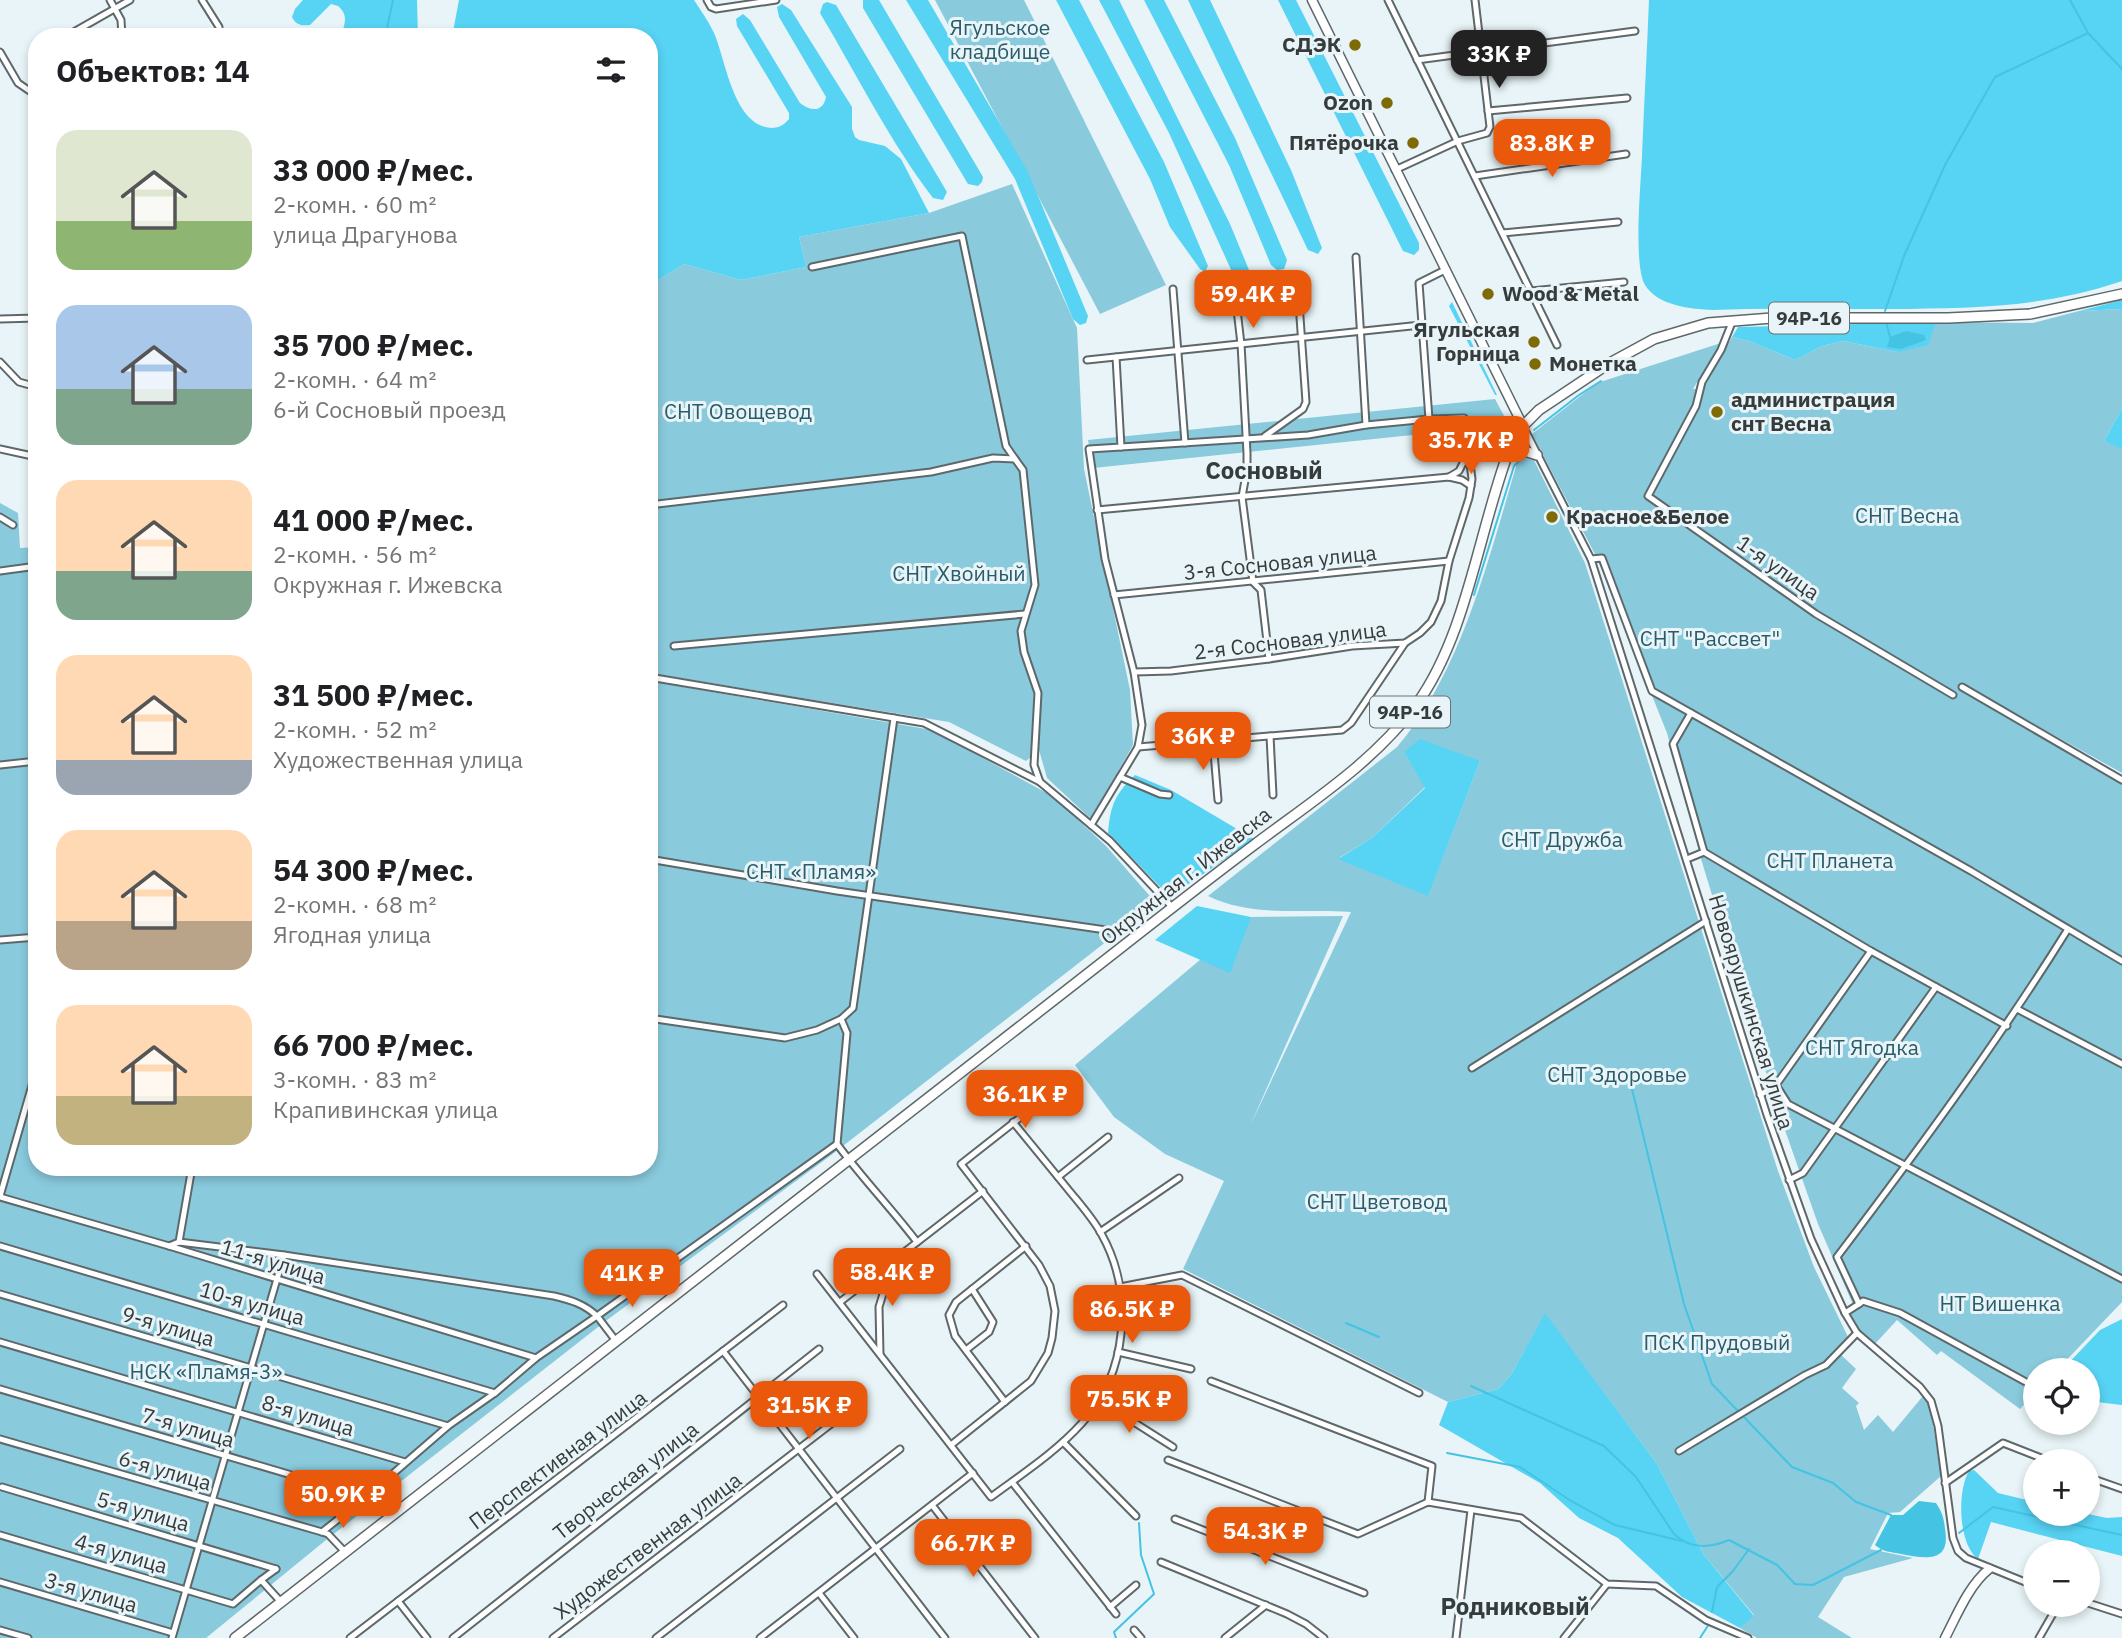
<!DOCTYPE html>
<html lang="ru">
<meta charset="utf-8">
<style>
:root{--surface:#fff;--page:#f6f6f6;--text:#202124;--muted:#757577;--accent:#ea580c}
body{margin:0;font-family:"IBM Plex Sans",sans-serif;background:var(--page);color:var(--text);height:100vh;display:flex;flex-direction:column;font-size:26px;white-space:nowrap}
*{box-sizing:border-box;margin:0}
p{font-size:23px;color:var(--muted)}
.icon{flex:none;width:38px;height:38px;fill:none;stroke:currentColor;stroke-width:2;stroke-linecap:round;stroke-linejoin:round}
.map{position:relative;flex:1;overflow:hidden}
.details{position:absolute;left:28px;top:28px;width:630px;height:1148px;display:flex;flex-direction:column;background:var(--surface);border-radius:28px;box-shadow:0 4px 10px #0003}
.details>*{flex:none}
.fabs{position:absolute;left:2023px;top:1358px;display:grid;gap:14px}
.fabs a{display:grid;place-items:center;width:77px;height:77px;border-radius:50%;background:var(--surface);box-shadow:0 4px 10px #0003;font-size:35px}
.price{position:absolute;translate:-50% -60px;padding:0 16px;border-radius:14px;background:var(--accent);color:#fff;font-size:23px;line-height:46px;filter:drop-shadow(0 2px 4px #0008)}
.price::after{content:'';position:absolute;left:50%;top:42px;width:21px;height:16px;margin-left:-10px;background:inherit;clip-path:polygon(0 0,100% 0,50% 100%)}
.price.selected{background:#222;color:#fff}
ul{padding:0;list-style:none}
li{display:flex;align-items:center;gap:21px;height:175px;padding:0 28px}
li span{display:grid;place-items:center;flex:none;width:196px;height:140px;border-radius:21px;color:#555}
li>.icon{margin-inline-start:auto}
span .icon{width:84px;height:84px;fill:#fffc;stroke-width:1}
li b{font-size:30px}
h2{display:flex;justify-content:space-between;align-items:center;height:84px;padding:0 28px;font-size:30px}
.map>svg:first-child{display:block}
.green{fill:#89cadd;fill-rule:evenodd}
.forest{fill:#57d3f3}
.water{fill:#44c3e3}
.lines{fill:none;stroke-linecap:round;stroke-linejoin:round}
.stream{stroke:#44c3e3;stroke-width:2}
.street-casing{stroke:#5e686b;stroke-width:9}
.secondary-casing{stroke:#5e686b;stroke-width:11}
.primary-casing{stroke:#5e686b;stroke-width:12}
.street{stroke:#fff;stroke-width:5}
.secondary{stroke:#fff;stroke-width:8}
.primary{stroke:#fff;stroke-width:9}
.poi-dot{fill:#7f6b05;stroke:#e8f4f7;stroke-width:2.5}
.labels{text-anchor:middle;stroke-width:6;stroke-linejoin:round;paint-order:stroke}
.shield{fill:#e8f4f7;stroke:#6b7274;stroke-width:2}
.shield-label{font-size:19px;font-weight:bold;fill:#363b3c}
.park-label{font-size:21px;fill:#295c6a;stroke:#e8f4f7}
.poi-label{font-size:21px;font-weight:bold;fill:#363b3c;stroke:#e8f4f7;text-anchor:end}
.street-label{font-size:21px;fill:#363b3c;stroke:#e8f4f7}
.quarter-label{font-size:24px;font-weight:bold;fill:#363b3c;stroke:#e8f4f7}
</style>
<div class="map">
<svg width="2122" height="1638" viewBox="0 0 2122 1638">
<rect width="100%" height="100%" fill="#e8f4f7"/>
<g class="green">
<polygon points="935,0 1024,0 1166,285 1100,314"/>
<polygon points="1012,184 1077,328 1084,469 1130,690 1133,745 1091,819 1047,778 1039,750 1026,761 949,722 649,673 649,286 684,264 741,280 806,267 799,237 929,213"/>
<polygon points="2122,309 2122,409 2104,441 2122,448 2122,773 1962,684 1960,687 2122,781 2122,1302 2057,1370 2035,1370 2035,1393 2020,1409 1941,1351 1937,1355 1897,1320 1874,1345 1859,1330 1850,1314 1855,1309 1818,1224 1774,1099 1702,862 1667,733 1597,558 1532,434 1597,383 1721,343 1693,389 1703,389 1732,337 1749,341 1795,360 1822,346 1843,341 1898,352 1936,322 2033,323 2079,311"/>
<polygon points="1495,399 1509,425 1093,468 1088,440"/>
<path d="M1524,440L1585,563L1778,1171L1814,1267L1850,1341L1839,1353L1856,1369L1842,1388L1859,1403L1856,1406L1864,1430L1878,1415L1893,1432L1923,1396L1930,1405L1941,1476L1900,1512L1888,1513L1870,1549L1913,1558L1844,1577L1818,1617L1852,1638H1757L1740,1628L1754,1615L1704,1555L1657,1464L1545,1314L1511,1375L1498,1389L1448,1402L1183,1269L1224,1181L1165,1154L1114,1117L1075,1065L1251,917L1343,916L1250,1126L1351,912C1303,908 1253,918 1208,896L1397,747C1466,667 1493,540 1524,440ZM1404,752L1480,761L1428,895L1339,858L1372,838L1425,787Z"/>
<polygon points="0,503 18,513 20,548 37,547 37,1167 649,1167 649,681 932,730 1054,797 1106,846 1156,903 830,1156 607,1320 326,1540 206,1638 0,1638"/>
</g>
<g class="forest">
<path d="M303,0H417L418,37H340C345,25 349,15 338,6L331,4L310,25C301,26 296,25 292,17L295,9Z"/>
<path d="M459,0H694C701,11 709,22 714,33C726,60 733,125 771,128C779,128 784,125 789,119V113L737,26L736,19L743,14L750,20L800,103C810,111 823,113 826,97L779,17L777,7L782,4L791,10L852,107V129L855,137L859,140L885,146L901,159L929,213L799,237L806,267L741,280L684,264L649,286V37H452Z"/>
<polygon points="863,0 879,0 983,177 982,182 978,186 968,184 863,8"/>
<polygon points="906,0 928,0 1028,172 1088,316 1086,323 1080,325 1073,319 1015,179"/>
<polygon points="1056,0 1079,0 1164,162 1208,266 1205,272 1200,269 1170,227 1150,179"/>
<polygon points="1099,0 1119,0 1230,224 1249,270 1245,279 1239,279 1233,274 1169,133"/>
<polygon points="1144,0 1164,0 1235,138 1287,260 1284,269 1277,270 1271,265 1229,165"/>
<polygon points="1188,0 1210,0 1291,170 1322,248 1318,254 1308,250"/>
<polygon points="1278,0 1296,0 1419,243 1419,250 1414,255 1403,251"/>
<path d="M1649,0H2122V281C2042,308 1973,308 1890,309C1831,309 1772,308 1713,310C1691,309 1658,306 1645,285C1633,265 1641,182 1642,156C1644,104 1647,52 1649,0Z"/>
<path d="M827,2L836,5L947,192L943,200L933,198C889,140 857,75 820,13L823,4Z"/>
<polygon points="2122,300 2122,309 2079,311"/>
<polygon points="1452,302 1497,395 1495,395 1449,306"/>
<polygon points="1936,322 1928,345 1898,352 1843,341 1822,346 1795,360 1749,341 1732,337 1738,327"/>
<polygon points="2122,409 2122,448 2120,448 2104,441"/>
<polygon points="1420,739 1480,761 1428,896 1338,859 1372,838 1425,788 1404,752"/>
<path d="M1135,775L1171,790L1254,839L1170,897L1108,833C1110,806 1115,794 1135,775Z"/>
<polygon points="1197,906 1251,917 1230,973 1155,940"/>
<polygon points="1545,1313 1657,1464 1704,1555 1754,1616 1740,1628 1682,1597 1618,1538 1579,1518 1540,1483 1439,1425 1448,1402 1498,1389 1511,1375"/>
<polygon points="2122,1319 2122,1405 2088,1401 2088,1370 2062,1370 2100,1330"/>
<path d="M1974,1470L1998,1493L2035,1502V1514H2088L2107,1518L2122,1517V1556L1991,1522L1978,1559C1958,1544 1957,1491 1969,1471Z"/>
</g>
<g class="water">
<polygon points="1906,331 1924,335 1926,340 1901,349 1887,347 1890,337"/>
<path d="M1919,1501L1936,1503C1942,1512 1944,1518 1945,1529C1951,1563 1926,1559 1901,1554C1891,1552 1883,1552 1875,1545L1891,1515H1903Z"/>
</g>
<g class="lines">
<g class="stream">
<polyline points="2070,0 2088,33 2122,69"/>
<polyline points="385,37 393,0"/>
<polyline points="1885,311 1904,256 1946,163 1995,77 2088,33"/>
<polyline points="1886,322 1890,337"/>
<polyline points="1534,430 1579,395 1601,381"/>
<polyline points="1474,595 1514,466 1521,459"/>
<polyline points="1632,1089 1684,1304 1712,1384 1792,1467 1833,1483 1856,1502 1891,1515"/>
<polyline points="1346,1323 1379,1337"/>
<path d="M1471,1386L1604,1446L1636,1477L1674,1534C1691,1550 1710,1548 1729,1540L1777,1565L1795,1584L1813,1585L1881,1550"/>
<polyline points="1447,1453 1520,1467 1568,1499 1615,1525 1682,1541"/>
<polyline points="1959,1533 1993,1507 2122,1535"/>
<polyline points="1712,1612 1717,1587 1733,1571 1749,1549"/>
<polyline points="1116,1638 1114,1632 1154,1594 1141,1555 1139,1523"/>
<polyline points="1700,1638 1709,1624"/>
</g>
<defs>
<g id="street">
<polyline points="110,0 121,20 122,37"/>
<polyline points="202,0 219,27"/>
<polyline points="707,0 711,7 716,9 776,0"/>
<polyline points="1388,0 1557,345"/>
<polyline points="65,37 130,0"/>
<polyline points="0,52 18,83 37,96"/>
<polyline points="1417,60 1635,31"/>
<polyline points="1488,111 1627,98"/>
<polyline points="1395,170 1458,141 1487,133 1490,127 1475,0"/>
<polyline points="1475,176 1626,154"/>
<polyline points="1503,233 1618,222"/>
<polyline points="1356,257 1366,425"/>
<polyline points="812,267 962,236 1006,446 1015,459"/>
<polyline points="1234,284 1241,344 1247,453 1247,469 1242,497 1253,582 1261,590 1269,659"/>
<polyline points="1173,289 1185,443"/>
<polyline points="1531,291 1624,282"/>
<polyline points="0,319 37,318"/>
<polyline points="1733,320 1721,350 1702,382 1696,406 1648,496 1816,614 1953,695"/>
<polyline points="1087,360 1421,325"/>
<polyline points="0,362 19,382 37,387"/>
<polyline points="1523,426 1591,559 1767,1115 1811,1239 1845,1313 1857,1333 1920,1387 1931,1401 1938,1426 1953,1538 1958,1551 1966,1558 2035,1586"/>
<polyline points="1265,436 1303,409 1306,402 1298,289"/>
<polyline points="1121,447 1308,435 1366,425 1429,419"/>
<polyline points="0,449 37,457"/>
<polyline points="1449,477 1459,471 1468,453"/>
<polyline points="649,505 931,472 993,458 1015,459 1023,470 1035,585 1021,631 1024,652 1038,693 1034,765 1040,782 1110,841 1173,908"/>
<polyline points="1097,510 1449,477 1462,480 1471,486"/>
<polyline points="0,517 13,525"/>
<polyline points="1591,559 1602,558 1652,691 1971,871 2122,961"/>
<polyline points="0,571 37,566"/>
<polyline points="1114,595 1449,561"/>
<polyline points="674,646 1025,614"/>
<polyline points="1134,672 1171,671 1269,659 1352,646 1405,643 1420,633 1431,622 1441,601 1449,561 1469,498 1472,479 1464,418 1429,419 1419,283 1445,270"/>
<polyline points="649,677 894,718"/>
<polyline points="1962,687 2122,780"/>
<polyline points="1691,713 1673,744 1704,852"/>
<polyline points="1270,736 1273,795"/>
<polyline points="1213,741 1218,800"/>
<polyline points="1138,747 1342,730 1351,723 1405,643"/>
<polyline points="0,765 37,761"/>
<polyline points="1120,777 1160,794 1169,795"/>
<polyline points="1091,825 1138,747 1142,725 1134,672 1105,559 1089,449 1121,447 1116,357"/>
<polyline points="649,859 837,891 1113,931"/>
<polyline points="1687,859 1704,852 1871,951 2007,1026"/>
<polyline points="0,940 37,937"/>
<polyline points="2017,1009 2122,1064"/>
<polyline points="649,1018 785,1038 817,1030 841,1019 853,1008 894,718 924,723 1040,782"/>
<path d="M841,1019L847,1033L837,1144C862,1178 891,1208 917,1242"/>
<polyline points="1472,1068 1706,921"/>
<polyline points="1776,1085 1788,1104 2122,1279"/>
<polyline points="1760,1095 1776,1085 1871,951"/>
<polyline points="1058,1177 1108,1137"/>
<polyline points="1789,1180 1803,1173 1936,987"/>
<polyline points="0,1196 37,1068"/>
<polyline points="0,1197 169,1246 536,1358"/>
<polyline points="1100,1232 1179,1178"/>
<polyline points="179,1242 192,1167"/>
<polyline points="0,1246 495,1393"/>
<polyline points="169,1246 179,1242 284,1255 172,1638"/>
<path d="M284,1255L554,1296C571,1300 584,1304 597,1316L536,1358L495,1393L448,1426L366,1497L322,1532"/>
<path d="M817,1274L991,1497C1022,1474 1056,1452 1082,1423C1128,1373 1134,1293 1102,1235C1093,1218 1079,1203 1067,1188C1049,1166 1031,1144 1013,1122"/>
<polyline points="1120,1287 1182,1275 1419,1393"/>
<polyline points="0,1294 448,1426"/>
<polyline points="840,1302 983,1191"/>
<polyline points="1859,1304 1863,1301 1900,1313 2035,1387"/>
<path d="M1845,1313L1859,1304L1837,1257C1918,1150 1997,1043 2068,929"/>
<polyline points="616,1341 597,1316 837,1144"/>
<polyline points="0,1342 405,1462"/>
<polyline points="966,1350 989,1332 993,1322 972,1289"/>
<polyline points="723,1351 945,1638"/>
<polyline points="1118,1352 1191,1369"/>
<polyline points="880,1354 879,1307 893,1261"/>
<polyline points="1211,1381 1432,1466 1428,1502"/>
<polyline points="0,1389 366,1497"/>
<polyline points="1099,1400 1173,1447"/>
<polyline points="1005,1402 955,1336 949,1315 956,1302 1026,1246"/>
<polyline points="0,1439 322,1532 328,1534 345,1552"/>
<polyline points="1063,1442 1136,1516"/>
<polyline points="951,1445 1031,1381 1048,1353 1052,1338 1055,1311 1050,1286 1039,1265 961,1164 1073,1076"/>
<polyline points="1679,1451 1805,1375 1826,1365 1857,1333"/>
<polyline points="1168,1460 1358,1534 1428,1502"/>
<polyline points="2088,1477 2122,1489"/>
<polyline points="1012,1482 1116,1614"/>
<polyline points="1945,1483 2003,1443 2049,1461"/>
<polyline points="2,1487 276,1569"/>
<polyline points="1428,1502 1521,1518 1607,1584 1656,1586 1706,1620 1748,1638"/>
<polyline points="932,1505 1035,1638"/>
<polyline points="1175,1519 1364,1593"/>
<polyline points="0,1535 233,1604 261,1580"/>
<polyline points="1161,1562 1287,1614 1306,1624 1324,1638"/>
<polyline points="276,1569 261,1580 281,1602"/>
<polyline points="0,1582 173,1633"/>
<polyline points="819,1593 854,1638"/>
<polyline points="398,1601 427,1638"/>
<polyline points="2088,1603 2122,1614"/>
<polyline points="1110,1607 1136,1585"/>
<polyline points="0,1630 28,1638"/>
<polyline points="1134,1630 1141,1638"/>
<polyline points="350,1638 783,1305"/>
<polyline points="453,1638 819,1349"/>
<polyline points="553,1638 861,1401"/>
<polyline points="656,1638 900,1449"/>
<polyline points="760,1638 973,1473"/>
<polyline points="1225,1638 1266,1605"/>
<polyline points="1456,1638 1471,1510"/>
<polyline points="1564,1638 1607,1584"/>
<polyline points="2039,1638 2058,1605"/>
</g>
<g id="secondary">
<polyline points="1312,0 1523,426"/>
<path d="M1945,1638C1957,1615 1969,1585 1989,1569"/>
</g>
<g id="primary">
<polyline points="1508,454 1525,451 1537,455"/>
<path d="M235,1638C516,1419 797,1201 1077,982C1136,936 1194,890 1254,845C1311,802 1373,763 1416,705C1468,634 1479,527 1511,445L1523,426L1539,410L1608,364L1654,339L1708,323L1772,318H1948L2030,314L2122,294"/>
</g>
</defs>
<use href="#street" class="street-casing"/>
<use href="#secondary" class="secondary-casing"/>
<use href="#primary" class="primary-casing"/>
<use href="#street" class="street"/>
<use href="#secondary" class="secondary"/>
<use href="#primary" class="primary"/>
</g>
<g class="poi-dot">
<circle cx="1355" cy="45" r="7"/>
<circle cx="1387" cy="103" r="7"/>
<circle cx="1413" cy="143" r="7"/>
<circle cx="1488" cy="294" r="7"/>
<circle cx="1534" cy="342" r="7"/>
<circle cx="1535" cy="364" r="7"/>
<circle cx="1717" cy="412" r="7"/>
<circle cx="1552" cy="517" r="7"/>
</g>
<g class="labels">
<g class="shield">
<rect x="1769" y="302.5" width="80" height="31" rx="5"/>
<rect x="1370" y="696.5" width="80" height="31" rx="5"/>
</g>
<g class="shield-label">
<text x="1809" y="325">94Р-16</text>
<text x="1410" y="719">94Р-16</text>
</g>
<g class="park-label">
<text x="1000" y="35">Ягульское<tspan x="1000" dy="24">кладбище</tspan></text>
<text x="738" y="419">СНТ Овощевод</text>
<text x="1907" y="523">СНТ Весна</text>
<text x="959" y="581">СНТ Хвойный</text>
<text x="1710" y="646">СНТ "Рассвет"</text>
<text x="1562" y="847">СНТ Дружба</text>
<text x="1830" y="868">СНТ Планета</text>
<text x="811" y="879">СНТ «Пламя»</text>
<text x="1862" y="1055">СНТ Ягодка</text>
<text x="1617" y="1082">СНТ Здоровье</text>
<text x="1377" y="1209">СНТ Цветовод</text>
<text x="2000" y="1311">НТ Вишенка</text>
<text x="1717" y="1350">ПСК Прудовый</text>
<text x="206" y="1379">НСК «Пламя-3»</text>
</g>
<g class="poi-label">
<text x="1341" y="52">СДЭК</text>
<text x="1373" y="110">Ozon</text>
<text x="1399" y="150">Пятёрочка</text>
<text x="1502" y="301" text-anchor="start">Wood &amp; Metal</text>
<text x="1520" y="337">Ягульская<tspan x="1520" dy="24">Горница</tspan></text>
<text x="1549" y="371" text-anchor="start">Монетка</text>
<text x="1731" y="407" text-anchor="start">администрация<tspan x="1731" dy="24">снт Весна</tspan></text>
<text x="1566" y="524" text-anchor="start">Красное&amp;Белое</text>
</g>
<g class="street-label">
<text transform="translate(1280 563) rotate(-6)" y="7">3-я Сосновая улица</text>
<text transform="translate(1778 568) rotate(35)" y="7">1-я улица</text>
<text transform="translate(1290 641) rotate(-7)" y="7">2-я Сосновая улица</text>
<text transform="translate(1186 876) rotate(-38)" y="7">Окружная г. Ижевска</text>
<text transform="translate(1751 1012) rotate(73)" y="7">Новоярушкинская улица</text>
<text transform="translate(273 1262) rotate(17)" y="7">11-я улица</text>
<text transform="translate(252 1304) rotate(16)" y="7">10-я улица</text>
<text transform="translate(168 1327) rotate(16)" y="7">9-я улица</text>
<text transform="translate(308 1416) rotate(17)" y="7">8-я улица</text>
<text transform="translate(188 1428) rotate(16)" y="7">7-я улица</text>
<text transform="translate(558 1460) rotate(-37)" y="7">Перспективная улица</text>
<text transform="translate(165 1471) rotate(16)" y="7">6-я улица</text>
<text transform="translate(626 1481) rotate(-38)" y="7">Творческая улица</text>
<text transform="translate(143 1512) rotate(16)" y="7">5-я улица</text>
<text transform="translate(648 1546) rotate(-37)" y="7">Художественная улица</text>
<text transform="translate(121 1554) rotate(16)" y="7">4-я улица</text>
<text transform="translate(91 1593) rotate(16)" y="7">3-я улица</text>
</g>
<g class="quarter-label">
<text x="1264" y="479">Сосновый</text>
<text x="1515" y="1615">Родниковый</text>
</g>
</g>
</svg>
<div class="fabs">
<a><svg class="icon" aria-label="locate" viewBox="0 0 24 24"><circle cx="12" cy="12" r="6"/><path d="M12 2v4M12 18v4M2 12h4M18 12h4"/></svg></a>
<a>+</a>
<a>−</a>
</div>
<b class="price selected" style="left:1499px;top:90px">33K ₽</b>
<b class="price" style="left:1552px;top:179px">83.8K ₽</b>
<b class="price" style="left:1253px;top:330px">59.4K ₽</b>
<b class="price" style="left:1471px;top:476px">35.7K ₽</b>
<b class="price" style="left:1203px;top:772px">36K ₽</b>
<b class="price" style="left:1025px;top:1130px">36.1K ₽</b>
<b class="price" style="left:892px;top:1308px">58.4K ₽</b>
<b class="price" style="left:632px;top:1309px">41K ₽</b>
<b class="price" style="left:1132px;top:1345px">86.5K ₽</b>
<b class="price" style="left:1129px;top:1435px">75.5K ₽</b>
<b class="price" style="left:809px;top:1441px">31.5K ₽</b>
<b class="price" style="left:343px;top:1530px">50.9K ₽</b>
<b class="price" style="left:1265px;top:1567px">54.3K ₽</b>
<b class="price" style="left:973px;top:1579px">66.7K ₽</b>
<section class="details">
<h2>Объектов: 14<svg class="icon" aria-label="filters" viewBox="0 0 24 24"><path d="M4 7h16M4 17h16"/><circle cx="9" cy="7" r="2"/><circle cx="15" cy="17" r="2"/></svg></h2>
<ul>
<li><span style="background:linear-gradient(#dfe7d0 65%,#8fb573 0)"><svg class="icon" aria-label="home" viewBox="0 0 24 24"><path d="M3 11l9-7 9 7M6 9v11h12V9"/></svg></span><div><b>33 000 ₽/мес.</b><p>2-комн. · 60 m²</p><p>улица Драгунова</p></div></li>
<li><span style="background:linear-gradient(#a9c7e8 60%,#7fa58c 0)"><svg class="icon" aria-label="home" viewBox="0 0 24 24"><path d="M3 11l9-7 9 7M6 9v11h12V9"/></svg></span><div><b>35 700 ₽/мес.</b><p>2-комн. · 64 m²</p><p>6-й Сосновый проезд</p></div></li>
<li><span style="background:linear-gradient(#ffd9b3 65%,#7fa58c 0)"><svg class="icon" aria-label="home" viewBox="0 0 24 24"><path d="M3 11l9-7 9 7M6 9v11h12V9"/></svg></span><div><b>41 000 ₽/мес.</b><p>2-комн. · 56 m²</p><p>Окружная г. Ижевска</p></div></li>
<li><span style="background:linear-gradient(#ffd9b3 75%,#9aa5b1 0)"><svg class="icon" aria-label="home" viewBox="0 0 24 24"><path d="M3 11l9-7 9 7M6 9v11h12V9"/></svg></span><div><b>31 500 ₽/мес.</b><p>2-комн. · 52 m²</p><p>Художественная улица</p></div></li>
<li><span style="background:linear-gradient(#ffd9b3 65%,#b9a48a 0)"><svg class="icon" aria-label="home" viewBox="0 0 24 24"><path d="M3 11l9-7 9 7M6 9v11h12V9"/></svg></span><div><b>54 300 ₽/мес.</b><p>2-комн. · 68 m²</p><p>Ягодная улица</p></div></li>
<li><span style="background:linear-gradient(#ffd9b3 65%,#c2b280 0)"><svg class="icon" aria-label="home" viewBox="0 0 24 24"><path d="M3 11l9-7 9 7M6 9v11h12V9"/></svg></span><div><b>66 700 ₽/мес.</b><p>3-комн. · 83 m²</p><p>Крапивинская улица</p></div></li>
</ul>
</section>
</div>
